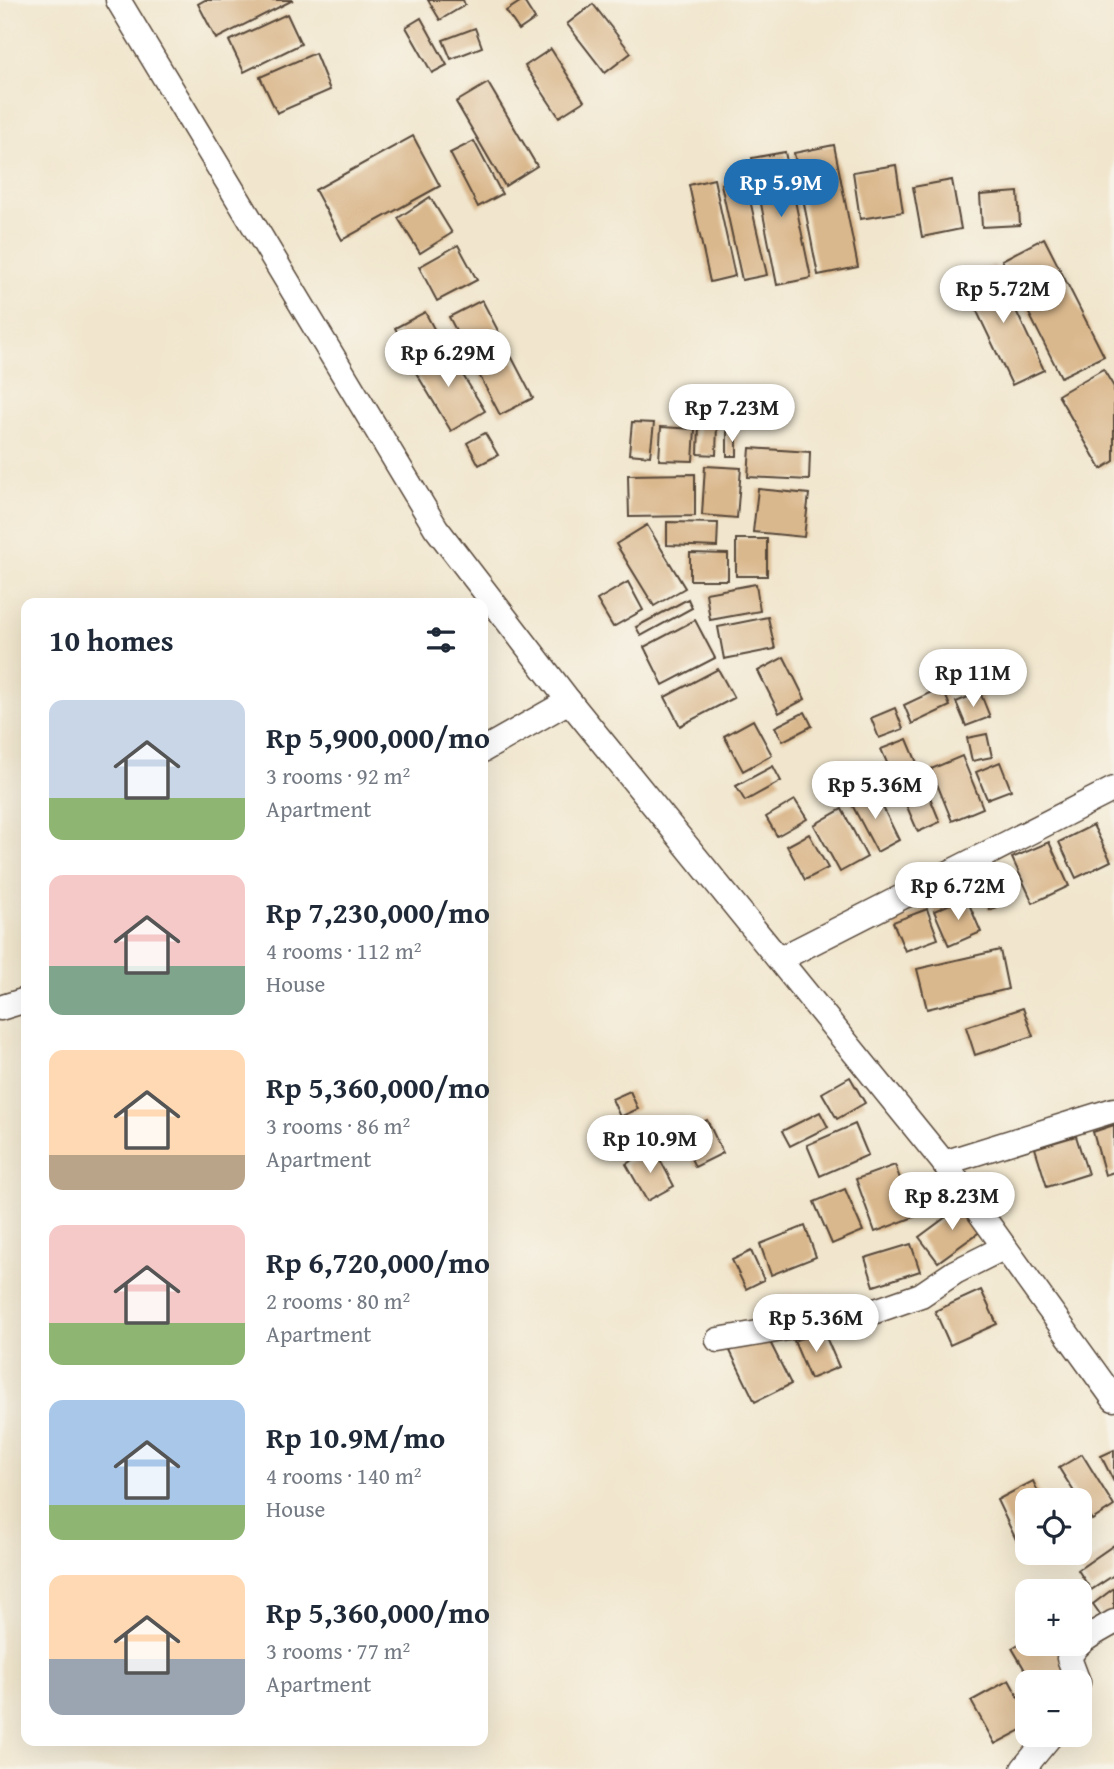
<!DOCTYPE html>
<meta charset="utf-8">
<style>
:root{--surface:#fff;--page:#f2f2f3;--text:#1f2937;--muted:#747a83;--accent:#1f6fb2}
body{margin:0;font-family:"Gentium Book Plus",serif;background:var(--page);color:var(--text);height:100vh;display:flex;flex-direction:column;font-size:26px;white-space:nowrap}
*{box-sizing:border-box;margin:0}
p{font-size:23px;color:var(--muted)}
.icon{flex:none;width:38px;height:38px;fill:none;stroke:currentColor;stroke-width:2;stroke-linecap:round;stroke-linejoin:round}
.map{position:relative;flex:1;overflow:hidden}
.sheet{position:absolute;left:21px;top:598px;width:467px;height:1148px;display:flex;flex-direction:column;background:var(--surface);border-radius:14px;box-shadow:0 7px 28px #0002}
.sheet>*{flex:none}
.tools{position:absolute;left:1015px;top:1488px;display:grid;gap:14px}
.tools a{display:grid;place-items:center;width:77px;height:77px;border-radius:14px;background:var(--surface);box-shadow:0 7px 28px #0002;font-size:35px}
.price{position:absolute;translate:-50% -60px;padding:0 16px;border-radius:24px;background:#fff;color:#222;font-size:23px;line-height:46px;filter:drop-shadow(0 2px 4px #0008)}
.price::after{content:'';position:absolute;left:50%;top:42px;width:21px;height:16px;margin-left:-10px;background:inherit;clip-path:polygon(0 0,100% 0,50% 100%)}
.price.current{background:var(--accent);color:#fff}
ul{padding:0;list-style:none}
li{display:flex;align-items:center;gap:21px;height:175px;padding:0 28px}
li span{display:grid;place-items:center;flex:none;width:196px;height:140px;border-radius:14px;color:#555}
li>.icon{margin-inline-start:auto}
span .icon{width:84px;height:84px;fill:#fffc;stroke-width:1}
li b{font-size:30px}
h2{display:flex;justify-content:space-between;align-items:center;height:84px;padding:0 28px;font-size:30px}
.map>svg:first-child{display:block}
.building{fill:#dab88d}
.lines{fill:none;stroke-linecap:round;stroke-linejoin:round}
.minor-casing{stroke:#564638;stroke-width:27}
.minor{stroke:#fff;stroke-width:24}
</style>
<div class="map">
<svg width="1114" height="1769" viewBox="0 0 1114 1769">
<rect width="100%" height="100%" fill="#f7f3e8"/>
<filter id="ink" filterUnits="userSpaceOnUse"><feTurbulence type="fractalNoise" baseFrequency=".0143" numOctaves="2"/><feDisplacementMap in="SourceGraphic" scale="14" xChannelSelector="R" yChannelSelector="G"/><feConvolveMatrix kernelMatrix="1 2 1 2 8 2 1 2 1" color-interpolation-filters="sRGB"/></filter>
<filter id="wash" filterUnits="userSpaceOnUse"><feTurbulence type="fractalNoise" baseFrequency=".00686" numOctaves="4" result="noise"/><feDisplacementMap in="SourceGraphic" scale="28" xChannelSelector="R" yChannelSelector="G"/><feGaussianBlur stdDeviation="1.57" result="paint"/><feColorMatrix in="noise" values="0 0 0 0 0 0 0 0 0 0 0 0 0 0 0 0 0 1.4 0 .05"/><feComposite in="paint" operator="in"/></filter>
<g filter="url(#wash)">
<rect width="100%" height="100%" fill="#f1e6cd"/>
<g id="blocks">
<g class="building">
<polygon points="205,0 293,0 216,39 198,4"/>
<polygon points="428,0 463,0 465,5 440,20"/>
<polygon points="523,0 535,19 519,30 506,11"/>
<polygon points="593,4 631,53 605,73 567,24"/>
<polygon points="287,14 301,44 244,72 229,41"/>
<polygon points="421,18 447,65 432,73 406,27"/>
<polygon points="475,28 482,47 451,59 443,40"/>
<polygon points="551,49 584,101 559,117 525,66"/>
<polygon points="315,53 330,90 277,113 260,77"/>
<polygon points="488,83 537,166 505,186 456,102"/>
<polygon points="413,136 440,186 342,240 315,190"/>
<polygon points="474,141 502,194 478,207 450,153"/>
<polygon points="834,145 858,267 818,275 794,153"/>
<polygon points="785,152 811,278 777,285 752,158"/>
<polygon points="896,165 903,212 860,219 853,172"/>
<polygon points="745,178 767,275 742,280 721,184"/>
<polygon points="714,179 735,276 710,282 689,185"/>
<polygon points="952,180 961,229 922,237 913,187"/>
<polygon points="1018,192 1020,225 982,227 980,195"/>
<polygon points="430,197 452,233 420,253 398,218"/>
<polygon points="1044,238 1104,356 1061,377 1002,260"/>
<polygon points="458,245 477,280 437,301 419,267"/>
<polygon points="994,264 1044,370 1012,385 962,280"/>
<polygon points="482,300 533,398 500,415 449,317"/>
<polygon points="425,312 439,338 409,354 395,328"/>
<polygon points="445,346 485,411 451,431 412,366"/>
<polygon points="1103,369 1114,387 1114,461 1101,469 1058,395"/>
<polygon points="632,422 654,423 650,456 629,454"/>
<polygon points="699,424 717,424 716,455 698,454"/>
<polygon points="661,427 695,429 693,461 659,460"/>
<rect x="727" y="431" width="10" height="25"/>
<polygon points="485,433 498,455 479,465 467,443"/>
<polygon points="750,448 810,452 809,480 748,477"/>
<polygon points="705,466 741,468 737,518 702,515"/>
<polygon points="695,474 695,516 629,517 628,475"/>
<polygon points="758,489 809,494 804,537 753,532"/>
<polygon points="667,522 718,523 717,547 667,545"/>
<polygon points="647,525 685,588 654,606 616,544"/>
<rect x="736" y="539" width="31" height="37"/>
<polygon points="690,553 728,554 728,580 690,580"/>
<polygon points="628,582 643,610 613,627 597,600"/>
<polygon points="756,584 760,611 710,620 706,593"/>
<polygon points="688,599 692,608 641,636 636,627"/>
<polygon points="768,617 775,649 724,659 718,627"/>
<polygon points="695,620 715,658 663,685 644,647"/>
<polygon points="784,657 805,699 779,713 758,671"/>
<polygon points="718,669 734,698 680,726 665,697"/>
<polygon points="942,687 950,706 912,724 904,705"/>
<polygon points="980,692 990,717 966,726 956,702"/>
<polygon points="895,708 903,729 879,738 871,718"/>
<polygon points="805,712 812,726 783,741 775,727"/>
<polygon points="753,720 772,755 743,771 724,736"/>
<polygon points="987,734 992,757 972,761 967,738"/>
<polygon points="907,739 920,770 895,781 881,749"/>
<polygon points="962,756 983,808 952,821 931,769"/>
<polygon points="1000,762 1011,790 987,799 976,772"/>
<polygon points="773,766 781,781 745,801 736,786"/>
<polygon points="924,783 940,822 918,832 901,793"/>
<polygon points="875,791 899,840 877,852 851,803"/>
<polygon points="795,800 807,819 777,836 766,817"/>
<polygon points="842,809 867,857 840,872 814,825"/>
<polygon points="1093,825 1111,861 1076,878 1059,842"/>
<polygon points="809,834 828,868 805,880 787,846"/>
<polygon points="1049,842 1069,886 1033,903 1012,858"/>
<polygon points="1003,880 1013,898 990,910 980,892"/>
<polygon points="966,897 981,932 949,946 934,911"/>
<polygon points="927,909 938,939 905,951 893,922"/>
<polygon points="1000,950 1008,989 927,1009 917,969"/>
<polygon points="1023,1008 1033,1036 975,1055 966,1027"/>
<polygon points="850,1077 865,1103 837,1119 822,1093"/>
<polygon points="630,1091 638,1109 620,1117 612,1099"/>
<polygon points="820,1112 828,1127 790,1146 782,1131"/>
<polygon points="707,1120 723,1153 695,1167 679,1133"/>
<polygon points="855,1124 868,1155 820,1176 807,1145"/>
<polygon points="1114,1125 1114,1172 1105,1175 1093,1132"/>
<polygon points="1076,1136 1088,1174 1047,1187 1035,1148"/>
<polygon points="654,1148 674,1186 647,1201 626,1164"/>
<polygon points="895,1165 914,1217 875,1232 856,1179"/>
<polygon points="845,1189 863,1231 832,1244 814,1202"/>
<polygon points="965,1203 985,1228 938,1262 919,1237"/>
<polygon points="805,1226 816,1257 771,1275 760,1244"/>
<polygon points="911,1244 920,1271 874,1286 865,1258"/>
<polygon points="751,1251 764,1280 746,1289 732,1260"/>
<polygon points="981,1290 997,1324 950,1345 935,1311"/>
<polygon points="822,1328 839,1367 810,1379 794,1341"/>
<polygon points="766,1334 791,1384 755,1402 730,1351"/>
<polygon points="1114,1450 1114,1482 1101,1456"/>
<polygon points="1082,1454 1114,1506 1092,1520 1059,1468"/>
<polygon points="1033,1481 1042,1500 1027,1500 1027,1542 1019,1546 997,1500"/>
<polygon points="1114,1545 1114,1575 1091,1590 1078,1570"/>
<polygon points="1114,1588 1114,1615 1105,1621 1093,1604"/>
<polygon points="1027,1639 1027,1643 1054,1643 1068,1667 1043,1682 1032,1682 1012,1648"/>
<polygon points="1009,1680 1027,1713 1027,1727 995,1744 971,1701"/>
</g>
</g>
</g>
<g filter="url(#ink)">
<use href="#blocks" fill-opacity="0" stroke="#564638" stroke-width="2"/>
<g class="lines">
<defs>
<g id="minor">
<polyline points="118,0 436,528 569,701 944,1163 1114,1399"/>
<polyline points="483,750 569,701"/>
<polyline points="780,959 1114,789"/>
<polyline points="0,1008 26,1000"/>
<polyline points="944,1163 1114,1110"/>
<polyline points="718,1340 864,1315 921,1295 955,1272 1003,1248"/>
<path d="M1078,1682L1069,1658C1078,1640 1097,1632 1114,1622"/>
<polyline points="1023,1769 1052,1734"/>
</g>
</defs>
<use href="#minor" class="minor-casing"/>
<use href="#minor" class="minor"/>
</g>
</g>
</svg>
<div class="tools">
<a><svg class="icon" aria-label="locate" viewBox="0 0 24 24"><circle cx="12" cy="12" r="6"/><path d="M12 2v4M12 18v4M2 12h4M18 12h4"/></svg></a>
<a>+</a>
<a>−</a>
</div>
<b class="price current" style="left:781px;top:219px">Rp 5.9M</b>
<b class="price" style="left:1003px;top:325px">Rp 5.72M</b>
<b class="price" style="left:448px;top:389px">Rp 6.29M</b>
<b class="price" style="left:732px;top:444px">Rp 7.23M</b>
<b class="price" style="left:973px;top:709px">Rp 11M</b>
<b class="price" style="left:875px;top:821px">Rp 5.36M</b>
<b class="price" style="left:958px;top:922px">Rp 6.72M</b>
<b class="price" style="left:650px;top:1175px">Rp 10.9M</b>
<b class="price" style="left:952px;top:1232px">Rp 8.23M</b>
<b class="price" style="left:816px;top:1354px">Rp 5.36M</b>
<section class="sheet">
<h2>10 homes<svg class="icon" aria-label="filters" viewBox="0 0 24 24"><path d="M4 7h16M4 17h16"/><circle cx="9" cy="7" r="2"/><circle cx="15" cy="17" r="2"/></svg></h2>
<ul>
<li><span style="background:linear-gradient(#c9d6e8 70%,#8fb573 0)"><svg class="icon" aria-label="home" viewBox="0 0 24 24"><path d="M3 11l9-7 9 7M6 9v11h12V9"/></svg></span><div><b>Rp 5,900,000/mo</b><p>3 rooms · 92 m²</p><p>Apartment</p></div></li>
<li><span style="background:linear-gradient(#f6c9c9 65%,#7fa58c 0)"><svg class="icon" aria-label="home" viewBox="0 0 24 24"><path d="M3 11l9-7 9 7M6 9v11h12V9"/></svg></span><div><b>Rp 7,230,000/mo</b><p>4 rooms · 112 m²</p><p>House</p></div></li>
<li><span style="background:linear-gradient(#ffd9b3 75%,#b9a48a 0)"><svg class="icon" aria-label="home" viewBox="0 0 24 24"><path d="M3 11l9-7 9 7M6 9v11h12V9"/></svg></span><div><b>Rp 5,360,000/mo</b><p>3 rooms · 86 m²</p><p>Apartment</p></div></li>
<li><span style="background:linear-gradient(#f6c9c9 70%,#8fb573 0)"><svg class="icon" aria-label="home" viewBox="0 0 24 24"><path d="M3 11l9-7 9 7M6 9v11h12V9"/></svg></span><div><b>Rp 6,720,000/mo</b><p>2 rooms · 80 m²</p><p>Apartment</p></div></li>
<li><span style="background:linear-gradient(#a9c7e8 75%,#8fb573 0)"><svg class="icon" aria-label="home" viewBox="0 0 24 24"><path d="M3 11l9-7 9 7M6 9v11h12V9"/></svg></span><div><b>Rp 10.9M/mo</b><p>4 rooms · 140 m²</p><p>House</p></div></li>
<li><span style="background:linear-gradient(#ffd9b3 60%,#9aa5b1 0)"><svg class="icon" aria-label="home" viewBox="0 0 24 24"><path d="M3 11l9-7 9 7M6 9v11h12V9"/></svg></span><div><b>Rp 5,360,000/mo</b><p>3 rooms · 77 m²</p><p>Apartment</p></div></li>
</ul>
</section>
</div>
